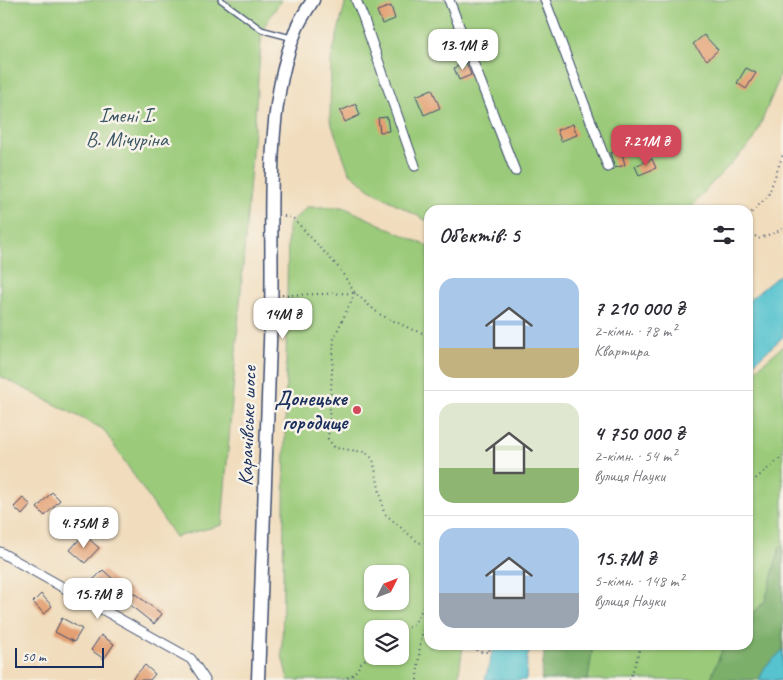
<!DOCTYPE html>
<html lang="uk">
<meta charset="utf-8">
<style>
:root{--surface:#fff;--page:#f7f7f7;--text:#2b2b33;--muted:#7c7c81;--line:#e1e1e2;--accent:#d1495b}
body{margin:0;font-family:Caveat,sans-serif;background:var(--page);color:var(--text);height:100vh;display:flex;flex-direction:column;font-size:19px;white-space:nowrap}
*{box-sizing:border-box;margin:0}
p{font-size:16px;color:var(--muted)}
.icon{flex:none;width:28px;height:28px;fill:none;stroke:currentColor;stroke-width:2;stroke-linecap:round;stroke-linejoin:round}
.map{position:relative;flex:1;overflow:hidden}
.drawer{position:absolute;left:424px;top:205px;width:329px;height:445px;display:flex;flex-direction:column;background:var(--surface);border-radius:15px;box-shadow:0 1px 4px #0004}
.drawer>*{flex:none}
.needle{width:32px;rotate:48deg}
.buttons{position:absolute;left:364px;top:565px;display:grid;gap:10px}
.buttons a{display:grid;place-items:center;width:45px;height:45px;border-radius:10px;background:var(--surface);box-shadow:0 1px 4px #0004;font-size:25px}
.scale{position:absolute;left:15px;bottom:12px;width:89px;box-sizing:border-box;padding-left:5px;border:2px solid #1b2f5e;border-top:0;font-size:14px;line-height:18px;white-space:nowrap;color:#1b2f5e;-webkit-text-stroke:4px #f7f3e8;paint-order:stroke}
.price{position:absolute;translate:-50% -42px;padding:0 11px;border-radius:10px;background:#fff;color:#222;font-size:16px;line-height:32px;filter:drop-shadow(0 1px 2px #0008)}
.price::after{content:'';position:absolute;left:50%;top:30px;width:15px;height:11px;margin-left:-8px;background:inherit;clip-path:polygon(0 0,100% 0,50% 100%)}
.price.selected{background:var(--accent);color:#fff}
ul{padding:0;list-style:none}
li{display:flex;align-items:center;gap:15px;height:125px;padding:0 15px}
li+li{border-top:1px solid var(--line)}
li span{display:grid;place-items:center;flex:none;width:140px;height:100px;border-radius:15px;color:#555}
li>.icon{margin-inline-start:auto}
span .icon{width:60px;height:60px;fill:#fffc;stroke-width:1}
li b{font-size:21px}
h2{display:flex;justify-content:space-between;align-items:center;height:60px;padding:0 15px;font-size:21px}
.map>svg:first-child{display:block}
.green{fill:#9bcb7a;stroke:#5b7d6c;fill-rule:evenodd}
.forest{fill:#7caf6a;stroke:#4c6f64}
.water{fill:#56c3cf;stroke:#387996}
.building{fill:#e39e6f}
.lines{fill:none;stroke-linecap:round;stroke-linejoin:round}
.service-casing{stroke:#3b496c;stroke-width:7}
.minor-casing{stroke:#3b496c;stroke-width:11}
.secondary-casing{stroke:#3b496c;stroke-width:15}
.path{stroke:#3b496c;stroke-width:2;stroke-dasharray:1 4;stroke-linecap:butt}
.service{stroke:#fff;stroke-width:4.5}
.minor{stroke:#fff;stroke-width:9}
.secondary{stroke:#fff;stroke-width:12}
.poi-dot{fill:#d1495b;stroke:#f7f3e8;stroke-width:2}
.labels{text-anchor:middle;stroke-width:5;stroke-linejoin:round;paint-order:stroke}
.park-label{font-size:21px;fill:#3b5665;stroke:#f7f3e8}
.poi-label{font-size:21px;font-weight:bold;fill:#1b2f5e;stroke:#f7f3e8;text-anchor:end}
.street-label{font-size:21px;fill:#1b2f5e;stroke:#f7f3e8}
</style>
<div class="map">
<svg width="783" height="680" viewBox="0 0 783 680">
<rect width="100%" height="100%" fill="#f7f3e8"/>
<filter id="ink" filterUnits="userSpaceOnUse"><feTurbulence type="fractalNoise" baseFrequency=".02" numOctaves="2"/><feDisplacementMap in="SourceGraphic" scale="10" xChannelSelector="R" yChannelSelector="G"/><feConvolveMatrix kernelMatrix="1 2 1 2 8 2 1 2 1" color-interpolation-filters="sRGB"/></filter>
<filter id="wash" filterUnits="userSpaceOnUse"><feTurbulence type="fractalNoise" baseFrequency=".0096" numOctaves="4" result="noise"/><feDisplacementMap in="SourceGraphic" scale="20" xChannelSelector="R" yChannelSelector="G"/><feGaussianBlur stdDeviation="1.12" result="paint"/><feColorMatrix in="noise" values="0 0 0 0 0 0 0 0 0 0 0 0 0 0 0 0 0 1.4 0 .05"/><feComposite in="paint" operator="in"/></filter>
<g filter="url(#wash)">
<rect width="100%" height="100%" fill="#f1ddbd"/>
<g class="green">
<polygon points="0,0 281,0 262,30 222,525 175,537 103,429 0,376"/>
<polygon points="346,0 783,0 783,61 777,84 754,140 712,183 689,210 429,210 429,222 374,192 349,172 330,120 331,60"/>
<path d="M307,207H343L429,247V645H463L458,680H288L282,655L288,225ZM372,574H400V601H372ZM372,629H400V656H372Z"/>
<polygon points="783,346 783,680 583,680 587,645 748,645 748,376"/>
</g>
<g class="forest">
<polygon points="783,545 783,680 710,680 724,645 748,645 748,617 765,601 780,547"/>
<polygon points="545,645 594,645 592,652 588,680 541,680"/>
</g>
<g class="water">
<polygon points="783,272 783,337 748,368 748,301"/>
<polygon points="494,645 532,645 527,658 526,680 485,680"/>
<polygon points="783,650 783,680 759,680 765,667"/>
</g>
<g id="blocks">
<g class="building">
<polygon points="391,6 395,19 382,24 377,11"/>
<polygon points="704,35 718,50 707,60 693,44"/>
<polygon points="466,62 471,75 459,80 454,68"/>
<polygon points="746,68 756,73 746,89 737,83"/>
<polygon points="432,89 440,108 424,115 416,96"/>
<polygon points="356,104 360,115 345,122 340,111"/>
<polygon points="387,117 389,131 380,132 378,118"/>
<polygon points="573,124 577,135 561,141 557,130"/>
<polygon points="621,149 625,165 615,168 610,153"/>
<polygon points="652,159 656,168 639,175 635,166"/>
<polygon points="52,492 60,500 45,516 37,508"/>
<polygon points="23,498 31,505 22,515 14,507"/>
<polygon points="84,534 99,548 85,563 70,550"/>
<polygon points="103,570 125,590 127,588 162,614 154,624 108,588 105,591 93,580"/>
<polygon points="41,594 52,606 44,614 33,602"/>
<polygon points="62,618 82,629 74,642 55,632"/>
<polygon points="101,635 114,644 104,659 91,650"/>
<polygon points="145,665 155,674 150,680 131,680"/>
</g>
</g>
</g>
<g filter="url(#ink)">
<use href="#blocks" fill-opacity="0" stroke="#3b496c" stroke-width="1"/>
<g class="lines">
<defs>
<polyline id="service" points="221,0 262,30 292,38"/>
<g id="minor">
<polyline points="356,0 363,17 415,166"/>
<polyline points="449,0 515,171"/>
<polyline points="545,0 608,167"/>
<polyline points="0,552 191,659 205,680"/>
</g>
<path id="secondary" d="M258,680C262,558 267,436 271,314C274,223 262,114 296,30C300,19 307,10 313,0"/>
</defs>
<use href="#service" class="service-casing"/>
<use href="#minor" class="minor-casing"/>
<use href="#secondary" class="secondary-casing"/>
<g class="path">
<polyline points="284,216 292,217 339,268 355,293 379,314 413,330 429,335"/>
<polyline points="748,216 768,196 783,154"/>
<polyline points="748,229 758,239 783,229"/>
<polyline points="355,293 334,338 328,439 335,448 365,452 373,459 384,513 419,543 429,541"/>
<polyline points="282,295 355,293"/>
<polyline points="748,485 783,456"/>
<polyline points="400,633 414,624 429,597"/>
<polyline points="476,645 478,652 489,652 490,645"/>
<polyline points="343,680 354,674 362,662 372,654"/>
<polyline points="417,680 420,645 429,601"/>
<polyline points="630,680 641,645"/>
</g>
<use href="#service" class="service"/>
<use href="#minor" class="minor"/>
<use href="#secondary" class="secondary"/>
</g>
</g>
<circle class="poi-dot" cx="357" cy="410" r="5"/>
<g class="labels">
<g class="park-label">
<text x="127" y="122">Імені І.<tspan x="127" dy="24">В. Мічуріна</tspan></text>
</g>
<g class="poi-label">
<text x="347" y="405">Донецьке<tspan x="347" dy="24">городище</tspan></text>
</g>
<g class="street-label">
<text transform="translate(247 426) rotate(-88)" y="7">Карачівське шосе</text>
</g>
</g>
</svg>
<div class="buttons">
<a><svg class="needle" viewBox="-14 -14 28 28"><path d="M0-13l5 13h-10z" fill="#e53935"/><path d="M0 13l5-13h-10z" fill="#7c7c81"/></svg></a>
<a><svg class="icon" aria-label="layers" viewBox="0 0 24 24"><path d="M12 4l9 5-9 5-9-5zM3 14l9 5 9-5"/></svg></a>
</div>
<div class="scale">50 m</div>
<b class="price" style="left:463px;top:71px">13.1M ₴</b>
<b class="price selected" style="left:646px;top:167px">7.21M ₴</b>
<b class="price" style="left:283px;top:340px">14M ₴</b>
<b class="price" style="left:84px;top:549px">4.75M ₴</b>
<b class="price" style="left:98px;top:620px">15.7M ₴</b>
<section class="drawer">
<h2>Об’єктів: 5<svg class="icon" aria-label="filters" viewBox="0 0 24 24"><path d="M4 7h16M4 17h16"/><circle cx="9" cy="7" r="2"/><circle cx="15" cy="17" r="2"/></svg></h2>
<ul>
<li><span style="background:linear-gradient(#a9c7e8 70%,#c2b280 0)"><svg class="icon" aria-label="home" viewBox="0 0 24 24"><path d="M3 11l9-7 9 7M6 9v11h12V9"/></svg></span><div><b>7 210 000 ₴</b><p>2-кімн. · 78 m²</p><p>Квартира</p></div></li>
<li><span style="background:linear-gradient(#dfe7d0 65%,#8fb573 0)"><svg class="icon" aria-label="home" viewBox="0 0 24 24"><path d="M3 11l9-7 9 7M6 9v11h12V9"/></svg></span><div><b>4 750 000 ₴</b><p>2-кімн. · 54 m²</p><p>вулиця Науки</p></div></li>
<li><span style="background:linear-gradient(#a9c7e8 65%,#9aa5b1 0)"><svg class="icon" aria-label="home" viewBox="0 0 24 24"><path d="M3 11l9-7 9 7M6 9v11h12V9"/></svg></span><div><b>15.7M ₴</b><p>5-кімн. · 148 m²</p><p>вулиця Науки</p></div></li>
</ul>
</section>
</div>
